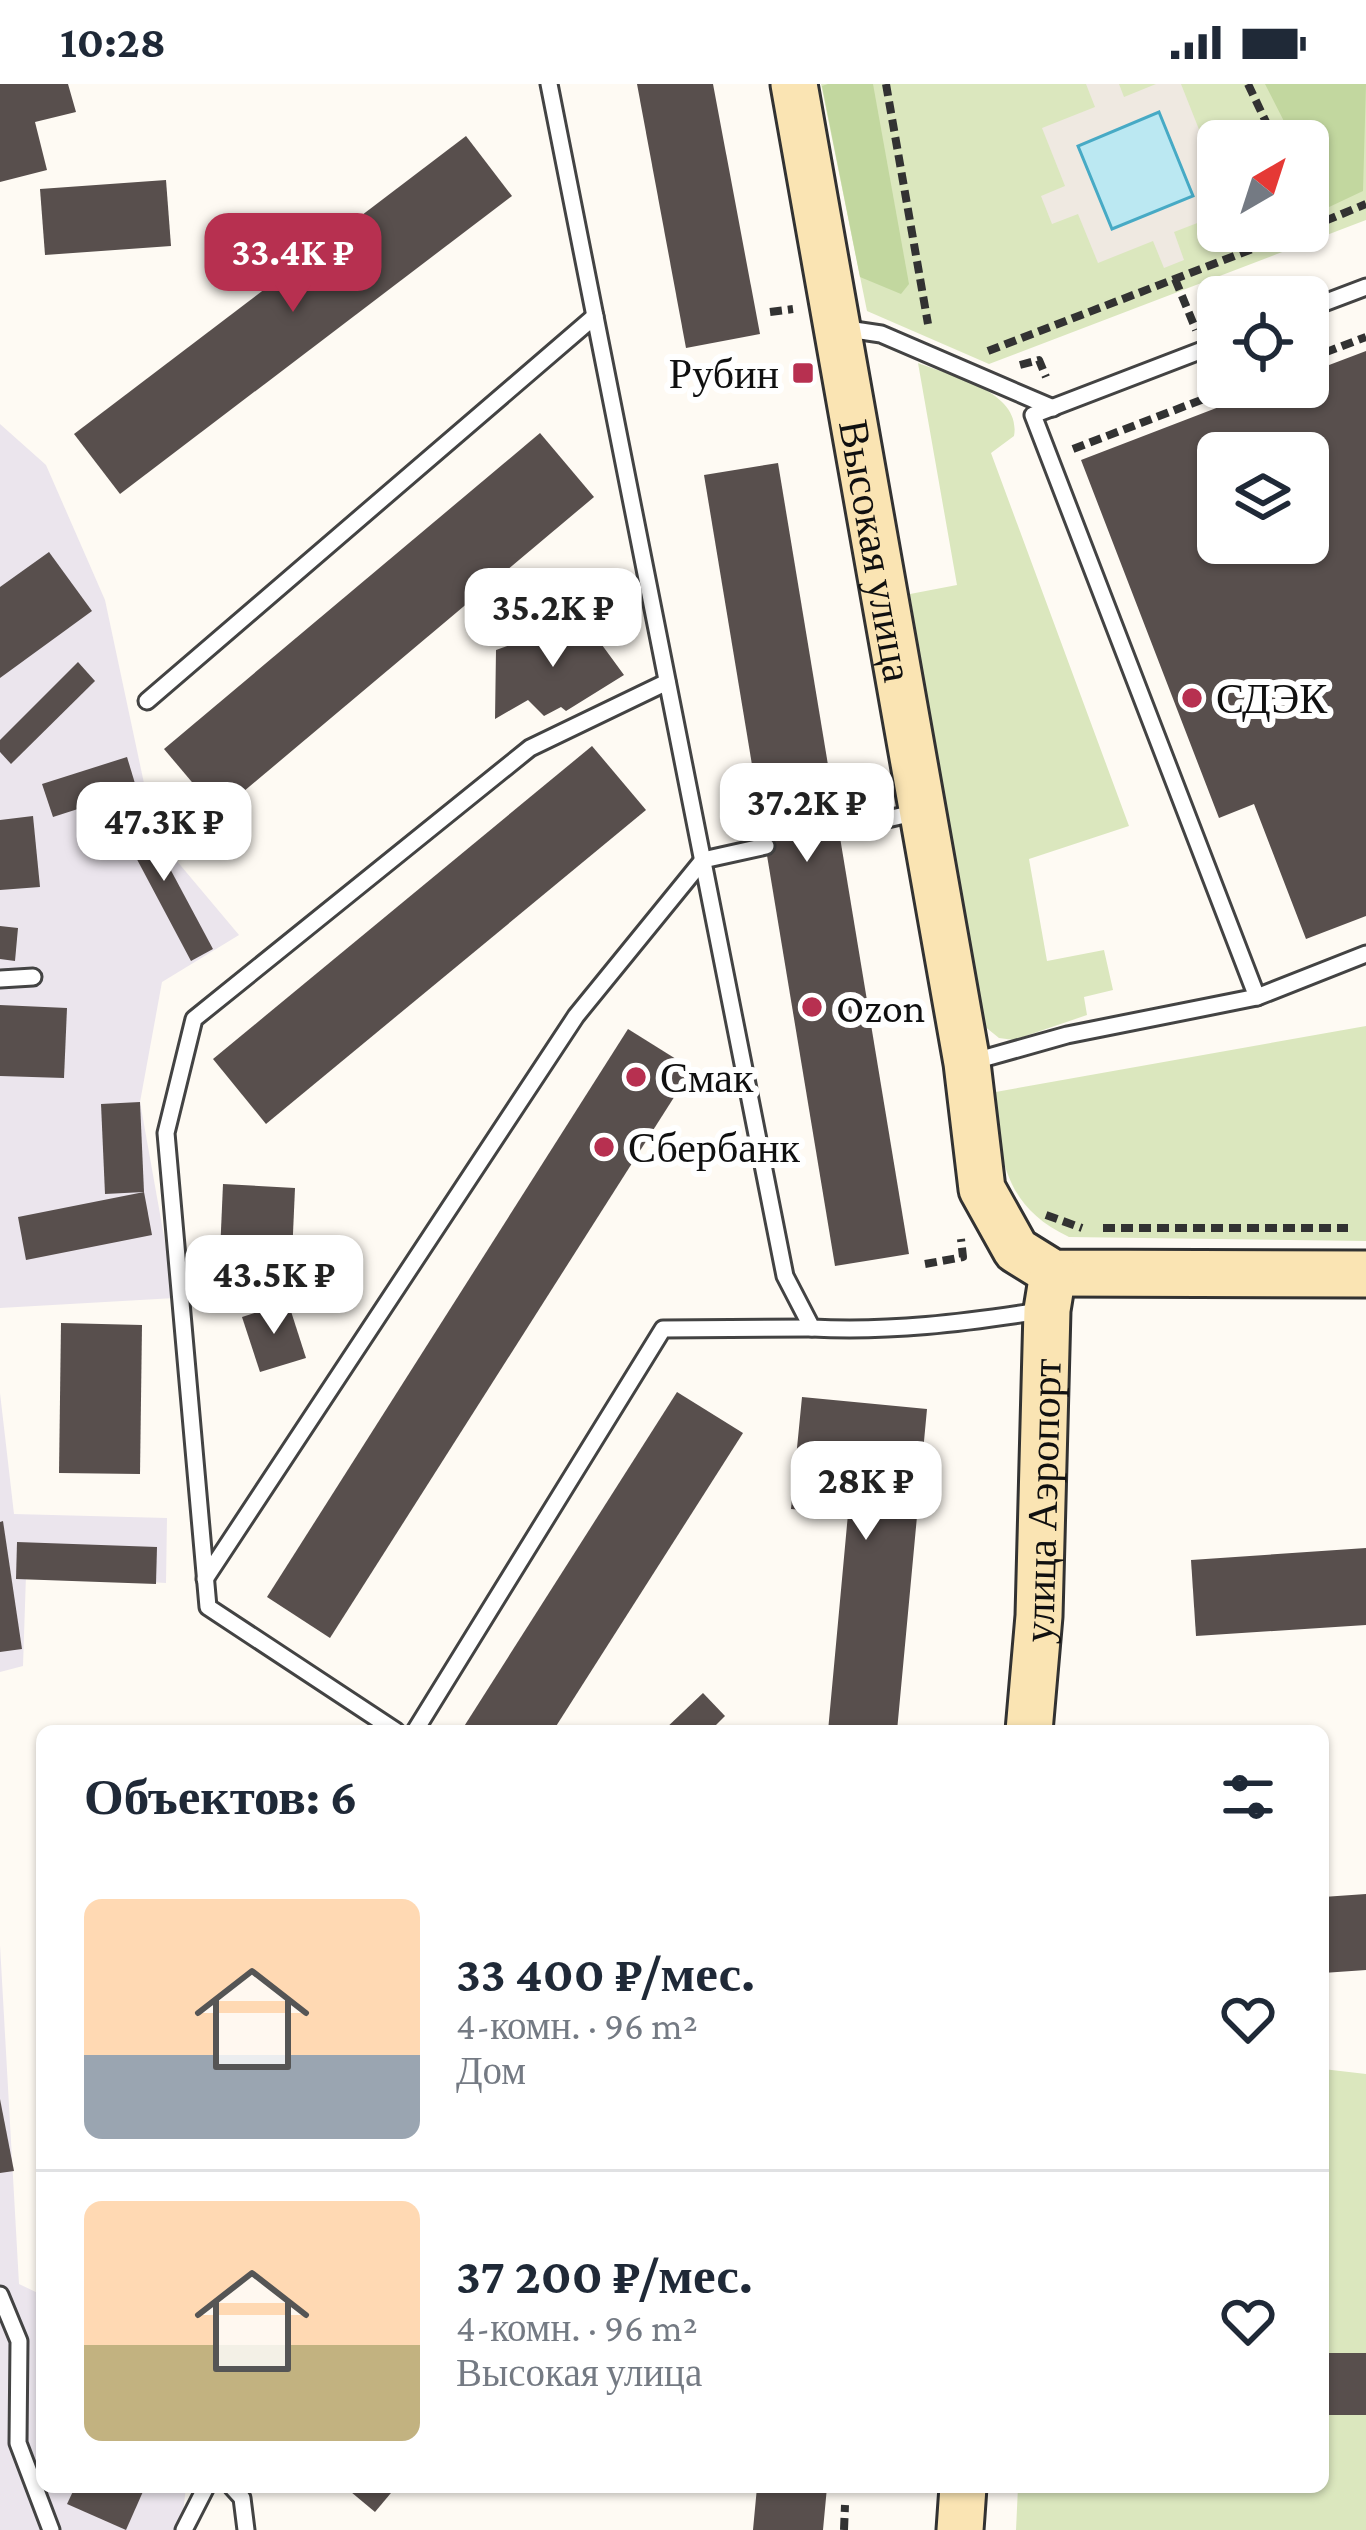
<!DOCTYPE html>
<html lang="ru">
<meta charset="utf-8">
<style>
:root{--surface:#fff;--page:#f2f2f3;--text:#1f2937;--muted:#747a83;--line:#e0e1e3;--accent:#b73050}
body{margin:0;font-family:"Crimson Pro",serif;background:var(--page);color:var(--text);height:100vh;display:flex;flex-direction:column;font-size:45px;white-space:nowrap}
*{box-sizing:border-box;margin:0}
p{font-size:39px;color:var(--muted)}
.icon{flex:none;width:66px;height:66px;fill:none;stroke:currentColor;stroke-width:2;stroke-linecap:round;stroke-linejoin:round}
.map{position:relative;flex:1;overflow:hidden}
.panel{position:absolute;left:36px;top:1641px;width:1293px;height:768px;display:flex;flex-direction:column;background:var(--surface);border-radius:18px;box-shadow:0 3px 9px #0004}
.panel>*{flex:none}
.needle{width:78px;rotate:39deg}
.fabs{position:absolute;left:1197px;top:36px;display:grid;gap:24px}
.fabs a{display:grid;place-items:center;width:132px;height:132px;border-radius:18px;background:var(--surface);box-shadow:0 3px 9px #0004;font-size:60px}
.price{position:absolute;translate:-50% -102px;padding:0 27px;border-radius:24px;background:#fff;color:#222;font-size:39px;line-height:78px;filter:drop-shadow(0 3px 6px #0008)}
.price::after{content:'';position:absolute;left:50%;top:72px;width:36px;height:27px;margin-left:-18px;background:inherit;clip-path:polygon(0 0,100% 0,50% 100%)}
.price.selected{background:var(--accent);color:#fff}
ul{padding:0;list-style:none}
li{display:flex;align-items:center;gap:36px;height:300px;padding:0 48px}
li+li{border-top:3px solid var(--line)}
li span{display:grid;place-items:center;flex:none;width:336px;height:240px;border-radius:18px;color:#555}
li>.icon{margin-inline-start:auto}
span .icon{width:144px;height:144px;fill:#fffc;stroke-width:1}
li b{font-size:51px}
h2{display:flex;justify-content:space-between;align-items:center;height:144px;padding:0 48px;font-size:51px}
.status{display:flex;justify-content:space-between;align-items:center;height:84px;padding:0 60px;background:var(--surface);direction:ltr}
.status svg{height:33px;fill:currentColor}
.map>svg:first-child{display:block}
.industrial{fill:#ebe5ed}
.green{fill:#dbe7be;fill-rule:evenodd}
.forest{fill:#c2d79f}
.plaza{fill:#efe9e1}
.water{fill:#bbe8f2;stroke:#47aac5;stroke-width:3}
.building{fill:#584f4d;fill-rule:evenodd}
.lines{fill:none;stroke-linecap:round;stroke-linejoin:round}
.service-casing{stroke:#434343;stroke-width:21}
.secondary-casing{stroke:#323232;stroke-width:51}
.path{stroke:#323232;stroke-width:8;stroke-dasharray:12 6;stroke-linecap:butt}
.service{stroke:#fff;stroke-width:15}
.secondary{stroke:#fae4b3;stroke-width:45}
.poi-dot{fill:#b73050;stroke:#fff;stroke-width:4.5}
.labels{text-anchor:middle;stroke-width:12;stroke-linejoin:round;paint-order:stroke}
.poi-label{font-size:42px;fill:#101010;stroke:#fff;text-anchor:start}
.street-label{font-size:42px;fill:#101010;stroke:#fff}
</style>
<div class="status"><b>10:28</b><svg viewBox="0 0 49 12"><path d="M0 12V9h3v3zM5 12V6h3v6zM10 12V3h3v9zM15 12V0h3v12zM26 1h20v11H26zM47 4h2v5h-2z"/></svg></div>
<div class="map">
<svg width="1366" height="2446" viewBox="0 0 1366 2446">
<rect width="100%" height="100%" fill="#fefaf3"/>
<g class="industrial">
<polygon points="0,340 46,381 105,516 155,751 239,851 162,898 140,1018 175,1214 0,1224"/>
<polygon points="0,1309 14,1430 167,1434 166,1499 26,1491 23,1582 0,1588"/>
<polygon points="0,1861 19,2200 42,2211 42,2403 186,2403 181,2446 0,2446"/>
</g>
<g class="green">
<path d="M821,0H1366V136L989,280L867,227ZM1218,57H1308V147H1218Z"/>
<path d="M918,279C951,292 1022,307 1014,352L991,369L1129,742L1029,775L1047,877L1104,866L1113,906L1084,913L1087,931L1014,956L999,954L978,937L910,510L957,501Z"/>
<path d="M1366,942V1157L1069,1153C1002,1121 1003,1075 990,1009Z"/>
<polygon points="1323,1985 1366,1990 1366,2446 1016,2446 1018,2403 1323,2403"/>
</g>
<g class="forest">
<polygon points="828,0 873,0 909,200 901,210 860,193 822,2"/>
<polygon points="1265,0 1366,0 1363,107 1327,124 1308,86 1308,57 1294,57"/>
</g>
<polygon class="plaza" points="1086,0 1119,0 1124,13 1156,0 1181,0 1200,48 1226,38 1233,57 1218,57 1218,68 1210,71 1218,92 1218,131 1174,148 1184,176 1164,184 1153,157 1098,179 1078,130 1052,140 1041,112 1065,102 1042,44 1095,23"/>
<polygon class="water" points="1159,28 1193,112 1112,145 1078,62"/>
<g class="building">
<polygon points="0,0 68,0 76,28 35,38 47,86 0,98"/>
<polygon points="637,0 713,0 760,250 686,264"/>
<polygon points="466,52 512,112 120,410 74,350"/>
<polygon points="166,96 171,162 45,171 40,105"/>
<path d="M1366,267V832L1306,855L1254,720L1219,734L1081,376L1271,303H1308V289ZM1218,369H1308V459H1218Z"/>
<polygon points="540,349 594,413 218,729 164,665"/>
<polygon points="778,379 909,1170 835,1182 704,391"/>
<polygon points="49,468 92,527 0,594 0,503"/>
<polygon points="583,535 624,591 566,627 561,623 544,632 528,616 495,635 496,566"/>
<polygon points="78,578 95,597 11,680 0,668 0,656"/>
<polygon points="592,662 646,726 266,1040 213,975"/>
<polygon points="127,673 137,706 53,733 42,700"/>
<polygon points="137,723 213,865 191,877 115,734"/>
<polygon points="33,732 40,803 0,806 0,736"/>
<polygon points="0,842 18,844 15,877 0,875"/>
<polygon points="0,921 67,924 64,994 0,992"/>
<polygon points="628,945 692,985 330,1554 267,1513"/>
<polygon points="140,1018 144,1108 105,1110 101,1020"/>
<polygon points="223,1100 295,1104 291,1195 219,1192"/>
<polygon points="144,1108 152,1151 26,1176 18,1133"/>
<polygon points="288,1218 306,1274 260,1288 242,1233"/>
<polygon points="61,1239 142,1241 140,1390 59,1389"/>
<polygon points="677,1308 743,1349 553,1647 468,1647 463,1644"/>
<polygon points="802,1313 927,1325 897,1647 828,1647 848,1430 791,1425"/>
<polygon points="3,1437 22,1565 0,1568 0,1438"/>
<polygon points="17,1458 157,1463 156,1500 16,1495"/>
<polygon points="1366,1464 1366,1541 1196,1552 1191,1476"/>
<polygon points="703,1609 725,1632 710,1647 663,1647"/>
<polygon points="1366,1810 1366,1886 1323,1889 1323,1813"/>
<polygon points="0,2015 14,2087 0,2089"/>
<rect x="1327" y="2269" width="39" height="62"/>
<polygon points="75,2403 145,2403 126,2446 67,2420"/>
<polygon points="345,2403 396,2403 375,2428"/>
<polygon points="757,2403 827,2403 823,2446 753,2446"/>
</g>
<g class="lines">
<defs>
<g id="service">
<path d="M549,0L785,1192L812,1244C890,1248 963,1239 1040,1227"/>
<polyline points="1308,225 1366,203"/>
<polyline points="841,244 881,250 1053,324"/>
<polyline points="1218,260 1033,331 1257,913"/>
<polyline points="147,617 595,232"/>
<polyline points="839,746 918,728"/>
<polyline points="0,895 33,893"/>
<polyline points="971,978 1067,951 1257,913 1366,870"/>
<polyline points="205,1495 576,932 703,776 766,762"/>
<polyline points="396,1647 208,1523 166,1049 194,935 530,664 667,598"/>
<polyline points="415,1647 663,1245 812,1244"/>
<polyline points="0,2211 19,2257 18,2359 51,2446"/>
<polyline points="232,2403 242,2414 246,2446"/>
<polyline points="184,2446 206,2403"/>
</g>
<g id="secondary">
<path id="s1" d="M794,0L967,979L982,1105L1016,1166L1053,1189L1366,1190"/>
<path id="s2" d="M1029,1647L1039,1532L1047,1226L1053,1189"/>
<polyline points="960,2446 963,2403"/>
</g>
</defs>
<use href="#service" class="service-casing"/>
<use href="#secondary" class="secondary-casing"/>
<g class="path">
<polyline points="886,0 928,240"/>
<polyline points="1248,0 1275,57"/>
<polyline points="1308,124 1316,141"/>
<polyline points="1308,144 1366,120"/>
<polyline points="1175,195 1196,246"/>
<polyline points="770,228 793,225"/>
<polyline points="988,267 1299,147"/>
<polyline points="1308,275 1366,253"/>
<polyline points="1020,281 1039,276 1046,293"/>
<polyline points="1073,365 1235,303"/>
<polyline points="1046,1131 1082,1144"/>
<polyline points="1103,1144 1348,1144"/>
<polyline points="925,1180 963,1173 961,1155"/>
<polyline points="844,2446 845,2421"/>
</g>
<use href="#service" class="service"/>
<use href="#secondary" class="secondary"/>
</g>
<g class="poi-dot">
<rect x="791" y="277" width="24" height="24" rx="6"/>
<circle cx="1192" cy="614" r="12"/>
<circle cx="812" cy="923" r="12"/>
<circle cx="636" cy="993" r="12"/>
<circle cx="604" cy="1063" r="12"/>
</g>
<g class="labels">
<g class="poi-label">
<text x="779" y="304" text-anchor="end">Рубин</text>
<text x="1216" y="629">СДЭК</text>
<text x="836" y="938">Ozon</text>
<text x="660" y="1008">Смак</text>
<text x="628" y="1078">Сбербанк</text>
</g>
<g class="street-label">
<text dy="15" stroke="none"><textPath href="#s1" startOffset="474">Высокая улица</textPath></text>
<text dy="15" stroke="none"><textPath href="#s2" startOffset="231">улица Аэропорт</textPath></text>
</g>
</g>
</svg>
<div class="fabs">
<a><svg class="needle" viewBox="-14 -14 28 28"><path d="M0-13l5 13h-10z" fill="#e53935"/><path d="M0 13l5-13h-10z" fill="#747a83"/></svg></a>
<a><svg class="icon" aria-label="locate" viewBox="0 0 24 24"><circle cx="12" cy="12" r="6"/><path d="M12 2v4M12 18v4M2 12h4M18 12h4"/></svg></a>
<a><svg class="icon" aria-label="layers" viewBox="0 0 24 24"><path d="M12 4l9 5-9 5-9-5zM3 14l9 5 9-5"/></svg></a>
</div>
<b class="price selected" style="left:293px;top:231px">33.4K ₽</b>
<b class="price" style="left:553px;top:586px">35.2K ₽</b>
<b class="price" style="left:807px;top:781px">37.2K ₽</b>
<b class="price" style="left:164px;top:800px">47.3K ₽</b>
<b class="price" style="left:274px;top:1253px">43.5K ₽</b>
<b class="price" style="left:866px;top:1459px">28K ₽</b>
<section class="panel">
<h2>Объектов: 6<svg class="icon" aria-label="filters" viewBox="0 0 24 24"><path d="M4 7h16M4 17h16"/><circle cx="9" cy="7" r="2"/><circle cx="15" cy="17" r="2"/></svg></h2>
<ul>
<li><span style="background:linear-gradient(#ffd9b3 65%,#9aa5b1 0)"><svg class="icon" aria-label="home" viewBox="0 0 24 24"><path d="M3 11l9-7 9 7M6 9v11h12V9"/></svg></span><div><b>33 400 ₽/мес.</b><p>4-комн. · 96 m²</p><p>Дом</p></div><svg class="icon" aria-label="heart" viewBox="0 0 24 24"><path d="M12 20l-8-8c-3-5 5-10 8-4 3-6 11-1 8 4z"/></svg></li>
<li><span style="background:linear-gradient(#ffd9b3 60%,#c2b280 0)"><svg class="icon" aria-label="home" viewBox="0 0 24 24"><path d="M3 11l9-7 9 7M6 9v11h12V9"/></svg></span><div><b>37 200 ₽/мес.</b><p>4-комн. · 96 m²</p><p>Высокая улица</p></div><svg class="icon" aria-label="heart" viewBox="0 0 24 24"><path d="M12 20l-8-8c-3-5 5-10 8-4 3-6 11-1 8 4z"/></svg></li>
</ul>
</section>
</div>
